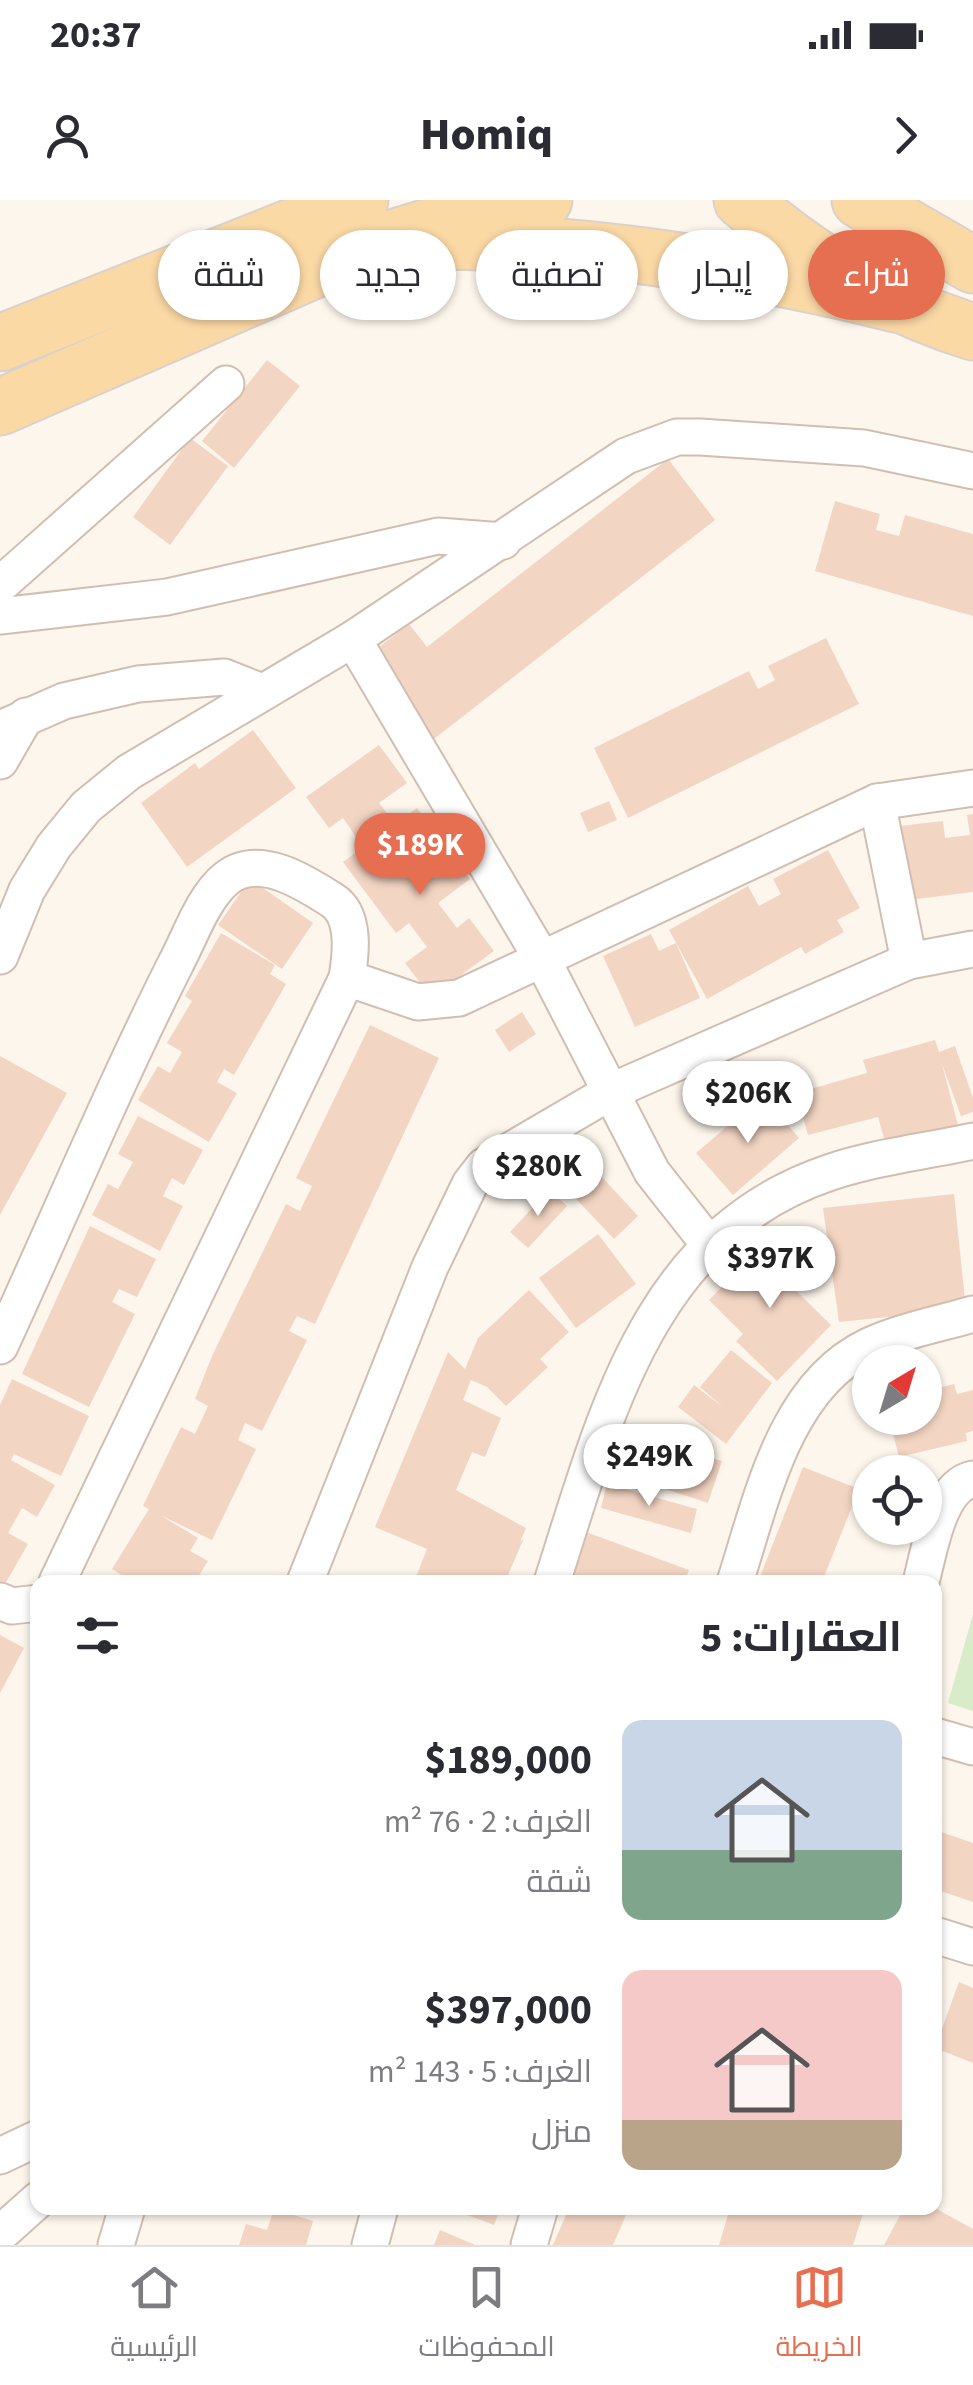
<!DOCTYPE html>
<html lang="ar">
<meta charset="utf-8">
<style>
:root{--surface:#fff;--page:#f2f2f3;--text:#2b2b33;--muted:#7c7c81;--line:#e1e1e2;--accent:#e76f51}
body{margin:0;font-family:"Source Sans 3",Cairo,sans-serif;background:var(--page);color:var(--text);direction:rtl;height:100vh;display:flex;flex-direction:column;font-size:38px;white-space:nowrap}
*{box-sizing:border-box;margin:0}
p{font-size:32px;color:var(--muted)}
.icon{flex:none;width:55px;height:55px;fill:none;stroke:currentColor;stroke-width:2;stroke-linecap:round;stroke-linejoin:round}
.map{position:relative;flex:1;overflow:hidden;direction:ltr}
.drawer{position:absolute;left:30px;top:1375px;width:912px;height:640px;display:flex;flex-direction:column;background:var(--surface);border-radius:20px;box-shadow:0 2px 8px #0004;direction:rtl}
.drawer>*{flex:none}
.hud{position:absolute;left:30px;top:30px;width:915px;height:90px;direction:rtl;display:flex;gap:20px}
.needle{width:65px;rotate:38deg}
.buttons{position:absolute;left:852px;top:1145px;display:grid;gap:20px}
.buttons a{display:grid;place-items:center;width:90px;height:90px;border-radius:50%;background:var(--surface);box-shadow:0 2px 8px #0004;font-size:50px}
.price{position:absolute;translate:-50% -85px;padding:0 22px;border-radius:35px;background:#fff;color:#222;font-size:32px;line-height:65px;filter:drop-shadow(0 2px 5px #0008)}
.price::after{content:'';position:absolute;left:50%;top:60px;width:30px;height:22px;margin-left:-15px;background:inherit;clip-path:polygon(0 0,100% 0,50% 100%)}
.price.selected{background:var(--accent);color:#fff}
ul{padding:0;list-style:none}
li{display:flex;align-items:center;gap:30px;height:250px;padding:0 40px}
li span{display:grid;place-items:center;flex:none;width:280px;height:200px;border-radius:20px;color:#555}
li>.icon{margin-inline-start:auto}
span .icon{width:120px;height:120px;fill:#fffc;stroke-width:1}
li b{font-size:42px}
h2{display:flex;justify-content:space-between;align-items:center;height:120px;padding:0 40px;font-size:42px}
.chip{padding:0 35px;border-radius:45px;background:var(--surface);box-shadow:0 2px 8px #0004;font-size:35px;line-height:90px}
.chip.selected{background:var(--accent);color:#fff}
.status{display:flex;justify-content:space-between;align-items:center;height:70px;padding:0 50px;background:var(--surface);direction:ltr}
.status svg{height:28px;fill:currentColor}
header{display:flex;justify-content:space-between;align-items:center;height:130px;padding:0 40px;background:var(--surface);font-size:45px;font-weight:800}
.tabs{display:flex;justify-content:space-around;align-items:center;height:140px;border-top:2px solid var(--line);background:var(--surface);font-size:28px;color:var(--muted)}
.tabs a{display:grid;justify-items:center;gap:5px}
.tabs .selected{color:var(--accent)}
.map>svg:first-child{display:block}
.green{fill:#d8ecc9}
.building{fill:#f3d5c3}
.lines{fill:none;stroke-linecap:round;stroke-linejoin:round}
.minor-casing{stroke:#d1beb0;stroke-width:39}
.primary-casing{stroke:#dad1cd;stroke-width:59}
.minor{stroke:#fff;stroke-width:35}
.primary{stroke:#fbd9a5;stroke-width:55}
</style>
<div class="status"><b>20:37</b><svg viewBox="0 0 49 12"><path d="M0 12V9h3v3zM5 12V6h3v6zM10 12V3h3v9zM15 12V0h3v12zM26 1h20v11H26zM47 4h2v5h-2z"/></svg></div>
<header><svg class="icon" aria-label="forward" viewBox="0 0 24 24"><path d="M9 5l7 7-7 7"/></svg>Homiq<svg class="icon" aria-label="person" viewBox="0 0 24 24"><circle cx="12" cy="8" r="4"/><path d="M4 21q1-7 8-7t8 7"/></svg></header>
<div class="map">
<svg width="973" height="2045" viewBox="0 0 973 2045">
<rect width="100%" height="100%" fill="#fdf6ec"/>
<polygon class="green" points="973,1414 973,1511 948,1503"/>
<g class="building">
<polygon points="267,160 300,186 234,268 202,241"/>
<polygon points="190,238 228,266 170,345 133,317"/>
<polygon points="668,259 715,320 425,546 370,454 409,424 427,447"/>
<polygon points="835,301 880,314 876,330 899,336 905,315 973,334 973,416 815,371"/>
<polygon points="826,438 859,504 628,618 594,548 749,471 758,489 775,480 768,466"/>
<polygon points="253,530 296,588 187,667 141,603 195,563 199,569"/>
<polygon points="379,545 407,583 379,603 392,620 360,643 343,618 329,628 306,597"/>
<polygon points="609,601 617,620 588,632 580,613"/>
<polygon points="417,608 470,679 438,703 457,728 469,718 494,751 431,797 405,763 427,747 409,723 396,733 343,662"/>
<polygon points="973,614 973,692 909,700 900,626 943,621 945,638 970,635 967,615"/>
<polygon points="828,650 860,708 837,720 844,732 805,754 801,747 707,799 669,730 748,686 759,706 781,694 773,679"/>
<polygon points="250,679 313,723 282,769 218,725"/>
<polygon points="221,733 275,765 270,774 286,784 234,875 224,869 217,882 237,893 209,942 138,900 158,866 170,873 182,852 167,843 192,801 185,796"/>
<polygon points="651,734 659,751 676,743 700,798 635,827 603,756"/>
<polygon points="522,812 536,834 509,852 495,830"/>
<polygon points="370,825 439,858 315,1124 297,1116 289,1131 307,1140 262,1231 245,1223 238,1240 256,1249 212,1340 160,1315 198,1338 190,1351 208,1361 195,1382 133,1382 112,1369 149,1309 143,1306 181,1227 195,1234 208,1206 195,1199 212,1156 286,1004 300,1011 312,986 296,978"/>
<polygon points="935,840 939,852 955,846 973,898 973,912 961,916 942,864 959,929 887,949 878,917 808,935 796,893 867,873 863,860"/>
<polygon points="0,856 67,893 0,1015"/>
<polygon points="763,896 799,938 733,995 696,953"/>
<polygon points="138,916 203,950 184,985 172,978 163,996 183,1006 160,1051 92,1015 108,984 118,989 133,962 118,954"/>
<polygon points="587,961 638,1016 614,1039 562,984"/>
<polygon points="549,990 567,1006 528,1048 510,1032"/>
<polygon points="954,994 966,1109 839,1122 823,1008"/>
<polygon points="90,1026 156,1059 137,1097 119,1089 112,1102 135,1114 89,1207 22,1174"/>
<polygon points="598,1034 636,1084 576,1128 539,1078"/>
<polygon points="774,1034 792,1052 774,1069 831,1125 777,1181 736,1141 743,1134 709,1100"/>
<polygon points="529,1090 569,1132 540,1159 548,1167 506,1206 487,1187 471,1180 463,1200 501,1218 485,1257 472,1252 456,1290 526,1328 520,1342 524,1338 505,1382 414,1382 427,1349 375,1327 448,1152 465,1169 478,1138"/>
<polygon points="731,1150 772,1183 726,1244 678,1207 694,1185 723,1207 700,1187"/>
<polygon points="12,1179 89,1216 61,1276 14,1254 11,1260 55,1285 37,1317 22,1308 8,1333 28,1344 5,1384 0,1382 0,1205"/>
<polygon points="954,1184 957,1194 973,1190 973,1231 966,1233 967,1241 899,1257 889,1218 925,1218 925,1204 941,1200 938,1188"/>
<polygon points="620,1229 722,1261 708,1303 607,1270"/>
<polygon points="803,1267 859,1289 822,1382 758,1382"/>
<polygon points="607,1284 697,1309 691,1333 601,1308"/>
<polygon points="586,1332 689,1370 684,1382 567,1382"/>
<polygon points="0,1435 24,1448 0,1493"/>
<polygon points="935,1630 973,1643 973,1702 935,1689"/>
<polygon points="959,1782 973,1788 973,1863 935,1848"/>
<polygon points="449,2008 501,2008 494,2025"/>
<polygon points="569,2008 629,2008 613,2045 553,2045"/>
<polygon points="730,2008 865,2008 853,2045 719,2045"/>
<polygon points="904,2008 935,2008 973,2029 973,2045 884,2045"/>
<polygon points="274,2009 313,2021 306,2045 239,2045 246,2024 267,2030"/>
<polygon points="440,2030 475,2045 434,2045"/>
</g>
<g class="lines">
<defs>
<g id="minor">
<polyline points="0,385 226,184"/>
<polyline points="0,416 167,397 438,336 503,341"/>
<polyline points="353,439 542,759 652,972 708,1043"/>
<polyline points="0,529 64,501 138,484 224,477 262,492"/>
<polyline points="0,561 26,516"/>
<polyline points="877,602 909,761"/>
<polyline points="0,756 27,690 54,646 86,607 129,572 353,439 626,256 677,237 700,237 864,248 973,271"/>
<path d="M0,1146C59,1018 113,888 176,763C190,737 203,697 227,678C259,653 304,682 332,700C356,715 351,754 347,778"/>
<polyline points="57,1382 347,778 418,802 459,798 877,602 973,588"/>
<polyline points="305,1382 430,1067 470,984 484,966 612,891 909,761 973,749"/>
<path d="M552,1382C605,1218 647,1033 831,972C876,957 927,951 973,941"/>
<path d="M735,1382C761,1302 784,1186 869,1146C901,1131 939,1124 973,1114"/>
<path d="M921,1382C929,1353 938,1286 973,1279"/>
<polyline points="0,1401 12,1406 38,1403"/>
<polyline points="935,1536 973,1547"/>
<polyline points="935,1735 973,1747"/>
<polyline points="0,1956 38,1938"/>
<polyline points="0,2034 38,2000"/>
<polyline points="116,2045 127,2008"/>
<polyline points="370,2045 380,2008"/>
<polyline points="529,2045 540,2008"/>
</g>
<g id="primary">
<path d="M742,0C811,61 885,104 973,132"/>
<polyline points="860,0 973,65"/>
<path d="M439,41C594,43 746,67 896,104"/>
<polyline points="0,143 360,0"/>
<polyline points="0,207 376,43 481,11 544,0"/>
</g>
</defs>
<use href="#minor" class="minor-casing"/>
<use href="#primary" class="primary-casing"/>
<use href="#minor" class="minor"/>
<use href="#primary" class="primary"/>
</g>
</svg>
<div class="buttons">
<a><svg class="needle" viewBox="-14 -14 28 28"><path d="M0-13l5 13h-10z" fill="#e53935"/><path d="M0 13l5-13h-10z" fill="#7c7c81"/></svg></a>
<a><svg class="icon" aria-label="locate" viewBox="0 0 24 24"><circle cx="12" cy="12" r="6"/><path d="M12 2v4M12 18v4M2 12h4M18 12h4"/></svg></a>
</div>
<b class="price selected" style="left:420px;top:698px">$189K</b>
<b class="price" style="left:748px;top:946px">$206K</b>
<b class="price" style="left:538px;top:1019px">$280K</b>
<b class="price" style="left:770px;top:1111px">$397K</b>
<b class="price" style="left:649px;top:1309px">$249K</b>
<div class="hud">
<a class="chip selected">شراء</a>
<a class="chip">إيجار</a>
<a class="chip">تصفية</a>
<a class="chip">جديد</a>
<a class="chip">شقة</a>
</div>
<section class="drawer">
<h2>العقارات: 5<svg class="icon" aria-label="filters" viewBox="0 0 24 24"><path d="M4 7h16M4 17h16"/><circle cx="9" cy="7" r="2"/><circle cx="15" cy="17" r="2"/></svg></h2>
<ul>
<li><span style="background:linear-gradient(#c9d6e8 65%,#7fa58c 0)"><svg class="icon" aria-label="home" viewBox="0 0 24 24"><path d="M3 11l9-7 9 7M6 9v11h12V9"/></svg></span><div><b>$189,000</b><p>الغرف: 2 · 76 m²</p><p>شقة</p></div></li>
<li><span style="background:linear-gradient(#f6c9c9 75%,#b9a48a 0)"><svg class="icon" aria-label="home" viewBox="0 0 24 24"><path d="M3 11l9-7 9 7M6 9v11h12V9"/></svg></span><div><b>$397,000</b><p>الغرف: 5 · 143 m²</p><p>منزل</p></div></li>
</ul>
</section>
</div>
<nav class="tabs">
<a class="selected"><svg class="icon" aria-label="map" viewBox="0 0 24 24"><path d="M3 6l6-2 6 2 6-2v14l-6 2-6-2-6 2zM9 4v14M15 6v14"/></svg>الخريطة</a>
<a><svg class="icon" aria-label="saved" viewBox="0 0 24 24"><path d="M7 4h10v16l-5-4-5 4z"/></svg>المحفوظات</a>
<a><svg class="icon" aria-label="home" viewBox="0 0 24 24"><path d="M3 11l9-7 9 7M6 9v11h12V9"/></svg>الرئيسية</a>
</nav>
